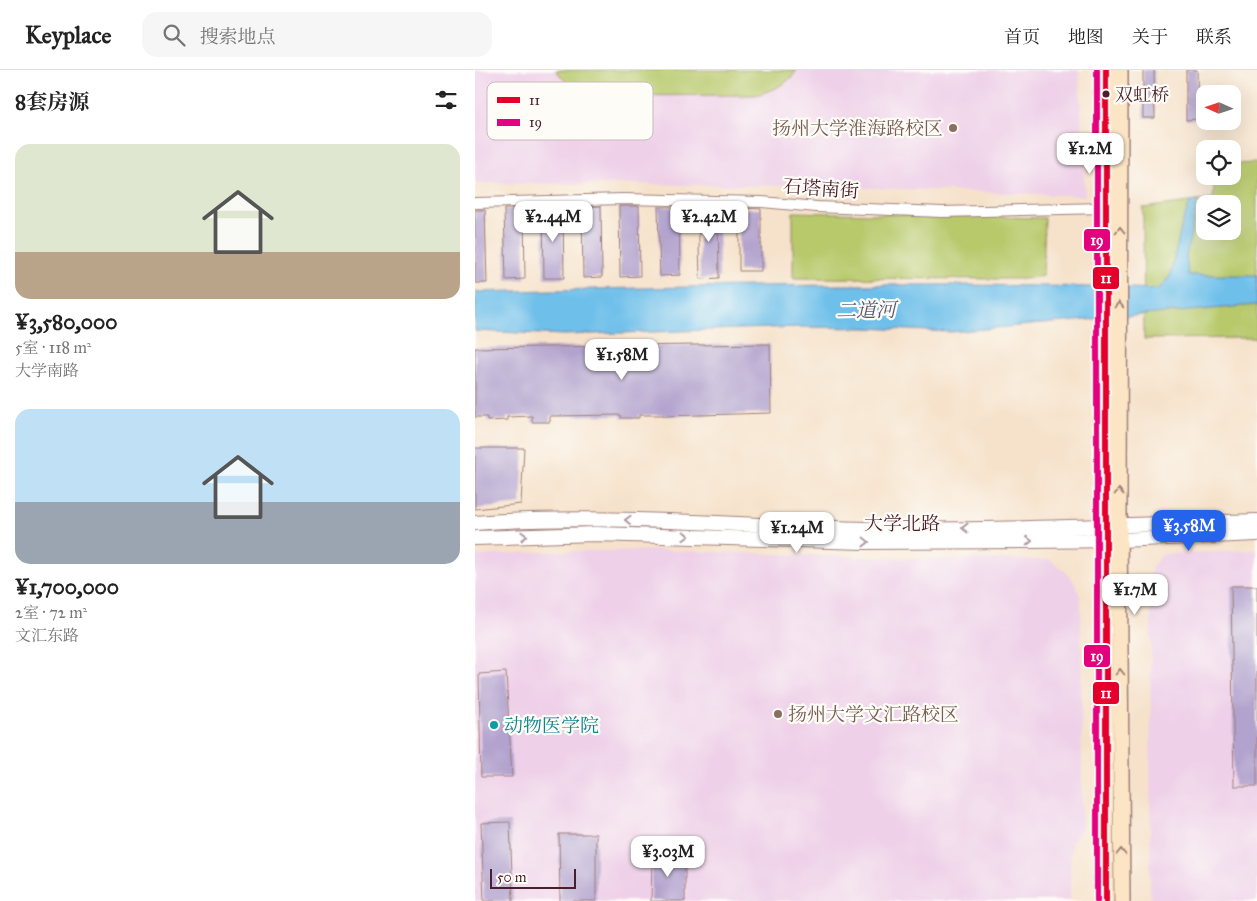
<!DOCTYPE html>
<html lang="zh">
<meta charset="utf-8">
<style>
:root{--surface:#fff;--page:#f6f6f6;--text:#222;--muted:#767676;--line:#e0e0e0;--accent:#2563eb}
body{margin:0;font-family:"IM FELL Great Primer","Noto Serif SC",serif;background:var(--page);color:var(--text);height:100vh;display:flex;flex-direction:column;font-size:19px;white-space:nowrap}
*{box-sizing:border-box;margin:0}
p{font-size:16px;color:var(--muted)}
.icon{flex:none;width:28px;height:28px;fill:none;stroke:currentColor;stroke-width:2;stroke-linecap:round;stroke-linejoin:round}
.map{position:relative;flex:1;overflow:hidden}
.details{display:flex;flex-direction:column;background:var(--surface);width:475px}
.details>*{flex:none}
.needle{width:32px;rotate:273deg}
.tools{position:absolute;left:721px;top:15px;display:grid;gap:10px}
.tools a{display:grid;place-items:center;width:45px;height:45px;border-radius:10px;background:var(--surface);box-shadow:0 5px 20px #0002;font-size:25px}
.scale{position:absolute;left:15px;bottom:12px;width:86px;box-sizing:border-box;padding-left:5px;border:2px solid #4a1f2b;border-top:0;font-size:14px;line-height:18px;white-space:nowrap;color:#4a1f2b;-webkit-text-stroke:4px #fdfcf7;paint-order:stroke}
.price{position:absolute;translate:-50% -42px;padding:0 11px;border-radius:10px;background:#fff;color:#222;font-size:16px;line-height:32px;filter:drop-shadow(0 1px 2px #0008)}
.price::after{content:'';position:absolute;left:50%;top:30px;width:15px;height:11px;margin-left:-8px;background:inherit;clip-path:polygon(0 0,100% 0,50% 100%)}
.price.on{background:var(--accent);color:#fff}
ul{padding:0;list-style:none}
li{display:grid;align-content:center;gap:10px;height:265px;padding:0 15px}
li span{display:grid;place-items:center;height:155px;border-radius:15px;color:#555}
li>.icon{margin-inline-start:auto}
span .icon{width:90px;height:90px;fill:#fffc;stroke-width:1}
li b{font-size:21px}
h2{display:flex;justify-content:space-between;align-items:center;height:60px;padding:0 15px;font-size:21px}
header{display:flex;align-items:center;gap:30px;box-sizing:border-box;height:70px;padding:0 25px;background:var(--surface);border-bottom:1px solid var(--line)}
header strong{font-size:24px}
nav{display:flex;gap:28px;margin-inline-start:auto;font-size:18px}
.search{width:350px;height:45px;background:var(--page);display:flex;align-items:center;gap:12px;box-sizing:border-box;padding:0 18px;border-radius:15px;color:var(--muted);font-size:19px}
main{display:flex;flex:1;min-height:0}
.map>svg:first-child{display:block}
.built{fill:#eed0e8}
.green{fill:#b8c96c;stroke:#81744c;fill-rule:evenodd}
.water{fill:#6ebfea;stroke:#5c6f8a}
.building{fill:#b2a3ce}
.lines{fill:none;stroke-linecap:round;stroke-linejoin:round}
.minor-casing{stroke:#a0807b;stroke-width:12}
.tertiary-casing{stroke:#a0807b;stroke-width:16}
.secondary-casing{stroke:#a0807b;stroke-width:18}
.minor{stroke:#fff;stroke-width:10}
.tertiary{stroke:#fff;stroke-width:14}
.secondary{stroke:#fce5c4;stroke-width:15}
.bus-1-casing{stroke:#fdfcf7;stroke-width:10}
.bus-2-casing{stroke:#fdfcf7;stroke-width:10}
.bus-1{stroke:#e4002b;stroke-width:6}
.bus-2{stroke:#e5007d;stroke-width:6}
.oneway{stroke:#a38278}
.oneway2{stroke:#ae9aa0}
.bus-dot{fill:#4a1f2b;stroke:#fdfcf7;stroke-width:2}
.education-dot{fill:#8d6e63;stroke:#fdfcf7;stroke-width:2}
.culture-dot{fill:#0f9aa8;stroke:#fdfcf7;stroke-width:2}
.labels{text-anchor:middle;stroke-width:4.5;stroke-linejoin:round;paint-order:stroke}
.bus-label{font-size:18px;fill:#4a1f2b;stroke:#fdfcf7;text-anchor:start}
.education-label{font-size:19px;fill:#785e54;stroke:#fdfcf7;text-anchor:end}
.street-label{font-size:19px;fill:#4a1f2b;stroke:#fdfcf7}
.culture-label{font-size:19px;fill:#0d838f;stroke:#fdfcf7;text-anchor:start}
.water-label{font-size:20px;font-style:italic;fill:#57576e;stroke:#fdfcf7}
.key{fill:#fdfcf7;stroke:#c7baba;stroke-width:1}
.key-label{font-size:14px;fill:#4a1f2b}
.line-badge{stroke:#fdfcf7;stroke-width:2}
.badge-label{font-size:14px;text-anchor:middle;font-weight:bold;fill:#fff}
</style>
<header>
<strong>Keyplace</strong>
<div class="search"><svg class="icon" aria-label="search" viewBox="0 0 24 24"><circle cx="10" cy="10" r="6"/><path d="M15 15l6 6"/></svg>搜索地点</div>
<nav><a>首页</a><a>地图</a><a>关于</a><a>联系</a></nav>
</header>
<main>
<section class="details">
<h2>8套房源<svg class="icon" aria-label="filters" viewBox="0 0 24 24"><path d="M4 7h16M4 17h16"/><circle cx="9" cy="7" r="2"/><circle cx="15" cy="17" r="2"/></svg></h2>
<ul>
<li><span style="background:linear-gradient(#dfe7d0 70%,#b9a48a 0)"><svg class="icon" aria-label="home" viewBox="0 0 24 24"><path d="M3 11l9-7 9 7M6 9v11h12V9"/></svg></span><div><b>¥3,580,000</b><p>5室 · 118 m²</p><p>大学南路</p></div></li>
<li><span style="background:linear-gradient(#bfe0f5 60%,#9aa5b1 0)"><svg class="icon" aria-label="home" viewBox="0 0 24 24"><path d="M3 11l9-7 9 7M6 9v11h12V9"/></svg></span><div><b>¥1,700,000</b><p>2室 · 72 m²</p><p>文汇东路</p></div></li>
</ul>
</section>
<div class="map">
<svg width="782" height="831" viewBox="0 0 782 831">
<rect width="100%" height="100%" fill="#fdfcf7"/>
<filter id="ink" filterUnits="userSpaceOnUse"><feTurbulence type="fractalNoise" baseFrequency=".02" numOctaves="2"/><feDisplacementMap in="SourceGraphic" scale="10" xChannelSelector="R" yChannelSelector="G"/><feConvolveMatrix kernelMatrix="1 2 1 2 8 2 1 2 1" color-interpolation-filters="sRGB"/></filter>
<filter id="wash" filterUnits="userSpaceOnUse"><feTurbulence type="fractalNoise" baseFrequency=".0096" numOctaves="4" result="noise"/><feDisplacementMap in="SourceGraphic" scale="20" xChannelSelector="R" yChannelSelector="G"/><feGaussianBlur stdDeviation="1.12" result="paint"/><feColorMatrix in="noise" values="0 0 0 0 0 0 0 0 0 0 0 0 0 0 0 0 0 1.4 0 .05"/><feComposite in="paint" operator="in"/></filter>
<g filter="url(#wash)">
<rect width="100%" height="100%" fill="#f6e2cb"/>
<g class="built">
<polygon points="0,0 604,0 610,126 347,116 0,113"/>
<polygon points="179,480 448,489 575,490 590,501 601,515 606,529 607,759 596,773 595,831 0,831 0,486 63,482"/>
<polygon points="782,480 782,831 675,831 676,498 688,484"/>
</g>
<g class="green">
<path d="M81,0H322C313,15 297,20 281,25L122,26C105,23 91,15 81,0Z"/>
<path d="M782,93V268L669,269L668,138L738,129L740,106H758V94ZM730,134H758V161H730Z"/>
<polygon points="318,142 570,148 568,206 548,209 318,208"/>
</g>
<path class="water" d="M723,131L711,186L713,205H782V235L476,262L391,258L325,257L89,265L0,261V222C228,216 456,211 684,219L695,206L707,154L715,132Z"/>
<g id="blocks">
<g class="building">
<polygon points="668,0 679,0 680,48 668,48"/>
<polygon points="711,0 722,0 723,49 711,50"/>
<polygon points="126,136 127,207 108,208 107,137"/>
<polygon points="144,136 164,136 165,206 145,207"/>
<polygon points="183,137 204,137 205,205 185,206"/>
<polygon points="68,138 88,138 89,208 69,208"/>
<polygon points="223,138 243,138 244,208 225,209"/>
<polygon points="264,138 286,139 286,201 264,201"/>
<polygon points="29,139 49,139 50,209 31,210"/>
<polygon points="0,140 10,140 12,213 0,213"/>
<polygon points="295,274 296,343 189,346 189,345 164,345 164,348 146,348 146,345 75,346 75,352 57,352 57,346 32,347 32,350 12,351 12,347 0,347 0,278"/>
<polygon points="0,378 49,378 46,434 0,439"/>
<polygon points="756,516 782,516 782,716 759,716"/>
<polygon points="31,602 37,707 6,707 4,604"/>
<polygon points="35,752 38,831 9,831 6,753"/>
<polygon points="84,764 121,764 121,831 85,831"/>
<polygon points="177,785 210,785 210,831 176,831"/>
</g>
</g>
</g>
<g filter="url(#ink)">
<use href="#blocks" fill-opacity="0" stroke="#a0807b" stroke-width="1"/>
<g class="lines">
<defs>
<polyline id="minor" points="0,133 148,129 287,132 342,137 467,142 630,138"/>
<g id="tertiary">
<path d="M0,453C131,443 262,456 393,459C522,461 652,455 782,451"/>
<polyline points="0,468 120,464 389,472 554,471 644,470 782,464"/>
</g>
<g id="secondary">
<polyline points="631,0 631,263 630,456 631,831"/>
<polyline points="645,0 644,455 647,831"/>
</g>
</defs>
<use href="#minor" class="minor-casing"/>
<use href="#tertiary" class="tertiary-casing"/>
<use href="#secondary" class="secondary-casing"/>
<use href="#minor" class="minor"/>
<use href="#tertiary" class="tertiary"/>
<use href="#secondary" class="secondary"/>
<defs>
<polyline id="bus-1" points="631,0 631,831"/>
<polyline id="bus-2" points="622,831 622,0"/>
</defs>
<use href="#bus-1" class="bus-1-casing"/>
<use href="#bus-2" class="bus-2-casing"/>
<use href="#bus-1" class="bus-1"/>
<use href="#bus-2" class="bus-2"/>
</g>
<defs><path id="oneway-chevron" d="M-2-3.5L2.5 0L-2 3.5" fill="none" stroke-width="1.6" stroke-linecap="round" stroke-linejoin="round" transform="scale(1.25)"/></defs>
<g class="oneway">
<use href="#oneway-chevron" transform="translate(645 160) rotate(-90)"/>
<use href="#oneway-chevron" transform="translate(644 235) rotate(-90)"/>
<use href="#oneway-chevron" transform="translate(644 422) rotate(-90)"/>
<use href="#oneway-chevron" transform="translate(645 602) rotate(-90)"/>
<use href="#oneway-chevron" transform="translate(646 782) rotate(-90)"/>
</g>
<g class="oneway2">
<use href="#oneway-chevron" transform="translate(153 450) rotate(-178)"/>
<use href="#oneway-chevron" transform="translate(490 458) rotate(180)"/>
<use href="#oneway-chevron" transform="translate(49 466) rotate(-2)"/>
<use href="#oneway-chevron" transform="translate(211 466) rotate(2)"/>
<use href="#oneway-chevron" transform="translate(554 471) rotate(-1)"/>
<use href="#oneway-chevron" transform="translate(391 472) rotate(1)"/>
</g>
</g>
<circle class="bus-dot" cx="631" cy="24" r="4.5"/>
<g class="education-dot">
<circle cx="478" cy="58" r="5"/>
<circle cx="303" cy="644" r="5"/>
</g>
<circle class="culture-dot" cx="19" cy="655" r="5"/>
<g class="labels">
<g class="bus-label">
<text x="640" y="31">双虹桥</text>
</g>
<g class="education-label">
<text x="468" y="65">扬州大学淮海路校区</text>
<text x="313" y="651" text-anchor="start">扬州大学文汇路校区</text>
</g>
<g class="street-label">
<text transform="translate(346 118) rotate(4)" y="7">石塔南街</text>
<text x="427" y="460">大学北路</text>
</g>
<g class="culture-label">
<text x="29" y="662">动物医学院</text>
</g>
<g class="water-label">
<text transform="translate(391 240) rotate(-1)" y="7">二道河</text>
</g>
</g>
<rect x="12" y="12" width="166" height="58" rx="8" class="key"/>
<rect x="22" y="27" width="23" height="6" fill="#e4002b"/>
<rect x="22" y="49" width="23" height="7" fill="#e5007d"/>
<g class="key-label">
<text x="54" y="35">11</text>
<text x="54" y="57">19</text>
</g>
<g class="line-badge">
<rect x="608" y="158" width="28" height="24" rx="5" fill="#e5007d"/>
<rect x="617" y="196" width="28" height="24" rx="5" fill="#e4002b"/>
<rect x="608" y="574" width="28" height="24" rx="5" fill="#e5007d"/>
<rect x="617" y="611" width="28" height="24" rx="5" fill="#e4002b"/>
</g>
<g class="badge-label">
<text x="622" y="175">19</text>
<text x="631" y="213">11</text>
<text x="622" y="591">19</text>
<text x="631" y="628">11</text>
</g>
</svg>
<div class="tools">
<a><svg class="needle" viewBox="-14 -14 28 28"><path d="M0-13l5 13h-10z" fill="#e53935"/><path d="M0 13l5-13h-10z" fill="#767676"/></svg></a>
<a><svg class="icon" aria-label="locate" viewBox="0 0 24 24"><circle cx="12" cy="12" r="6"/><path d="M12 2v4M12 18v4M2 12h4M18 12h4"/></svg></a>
<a><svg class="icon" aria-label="layers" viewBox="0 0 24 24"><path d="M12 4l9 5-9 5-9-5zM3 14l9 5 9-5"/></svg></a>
</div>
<div class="scale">50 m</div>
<b class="price" style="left:615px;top:105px">¥1.2M</b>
<b class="price" style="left:78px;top:173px">¥2.44M</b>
<b class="price" style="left:234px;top:173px">¥2.42M</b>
<b class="price" style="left:147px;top:311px">¥1.58M</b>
<b class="price on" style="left:714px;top:482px">¥3.58M</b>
<b class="price" style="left:322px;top:484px">¥1.24M</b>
<b class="price" style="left:660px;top:546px">¥1.7M</b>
<b class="price" style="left:193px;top:808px">¥3.03M</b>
</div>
</main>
